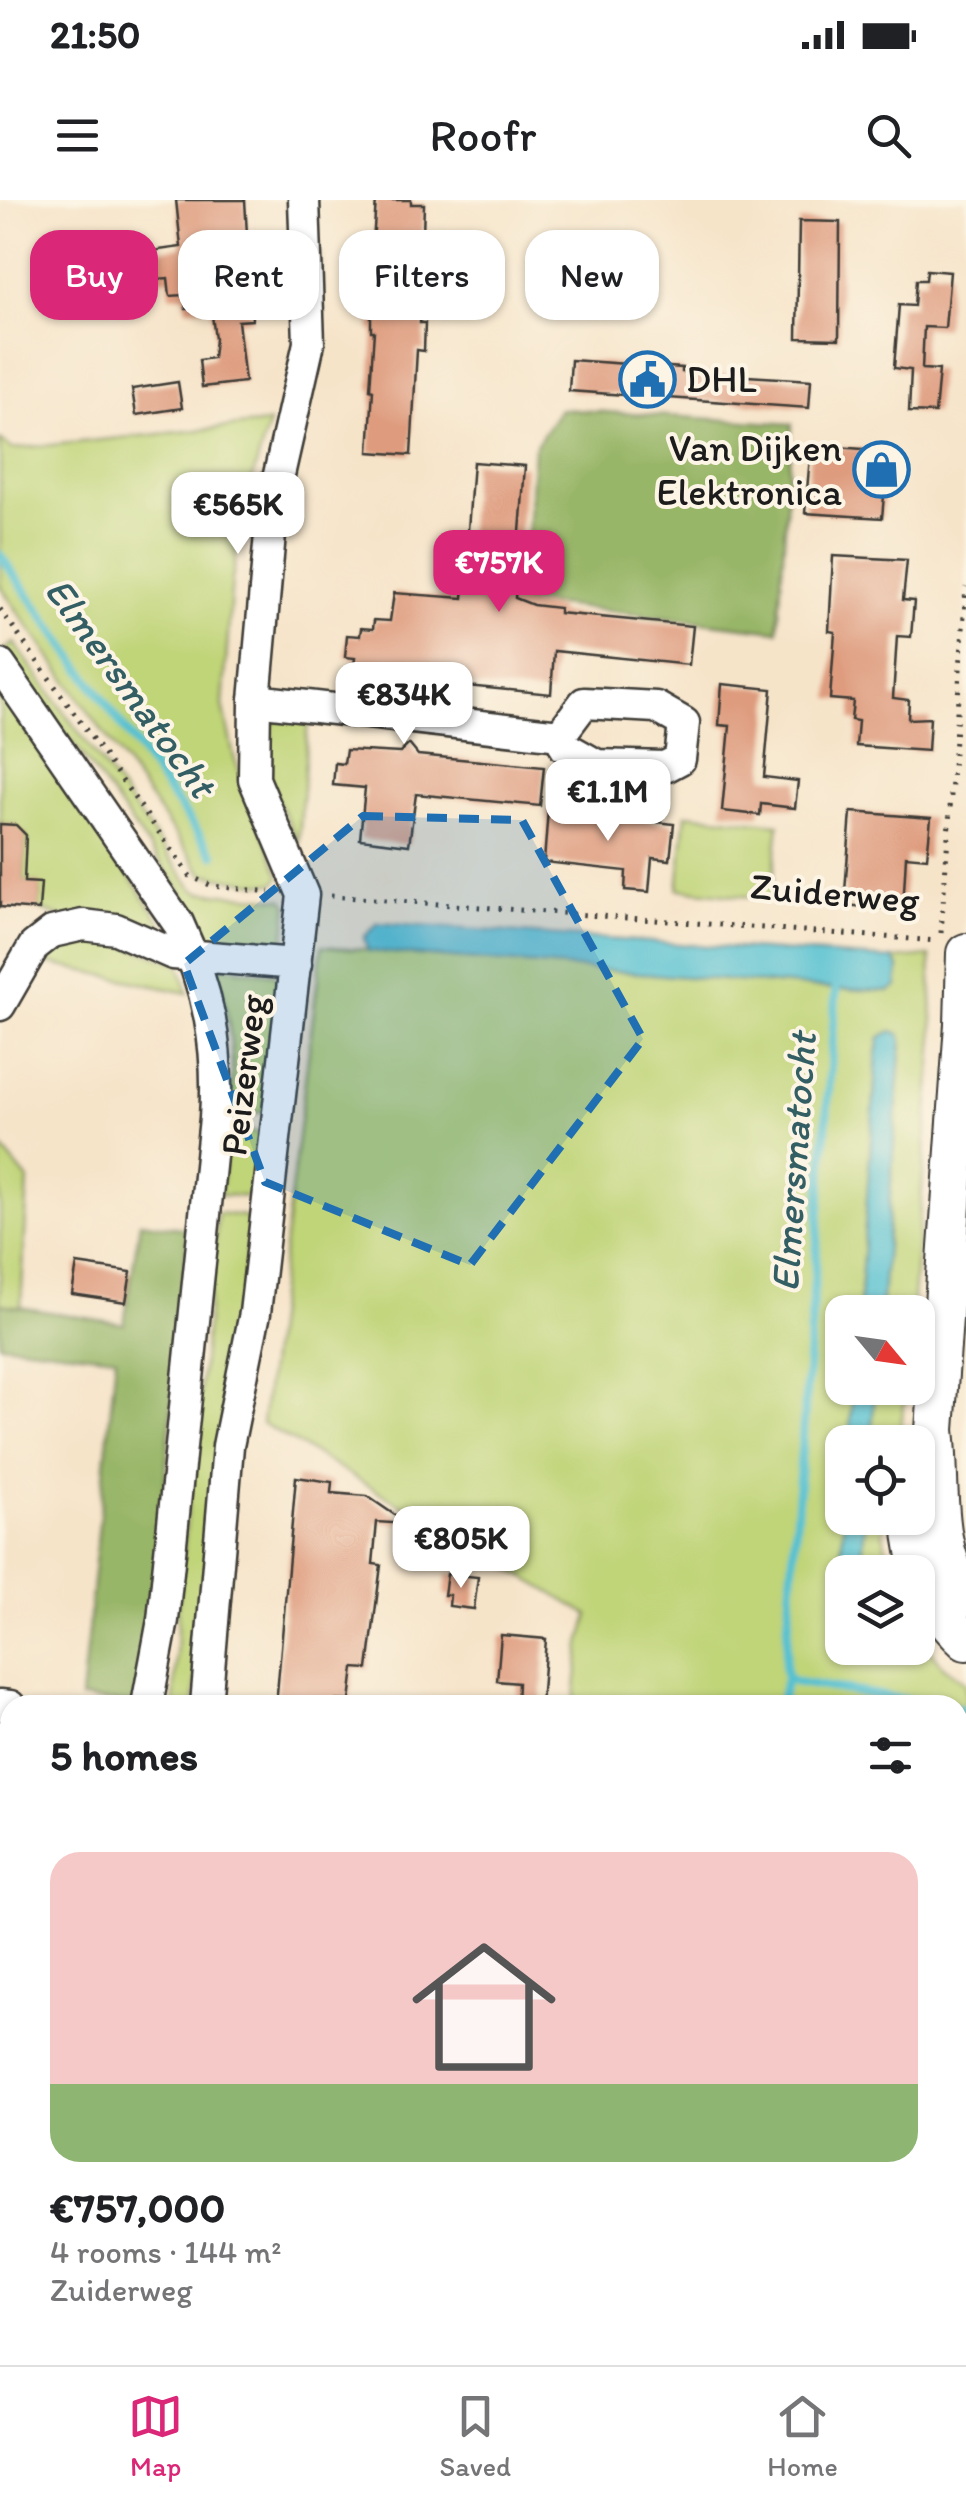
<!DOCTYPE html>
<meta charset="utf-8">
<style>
:root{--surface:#fff;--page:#f2f2f2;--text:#202124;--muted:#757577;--line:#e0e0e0;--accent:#db2777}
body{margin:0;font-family:Itim,sans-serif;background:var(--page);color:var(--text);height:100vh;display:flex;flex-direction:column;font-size:38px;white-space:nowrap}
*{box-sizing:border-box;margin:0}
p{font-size:32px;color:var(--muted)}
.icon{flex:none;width:55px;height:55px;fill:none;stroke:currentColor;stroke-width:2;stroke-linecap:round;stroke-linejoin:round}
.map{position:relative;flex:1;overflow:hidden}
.details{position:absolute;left:0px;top:1495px;width:968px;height:670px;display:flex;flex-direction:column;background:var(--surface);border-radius:30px 30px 0 0;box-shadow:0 2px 8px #0004}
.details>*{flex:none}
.guide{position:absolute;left:30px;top:30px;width:908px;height:90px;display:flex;gap:20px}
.needle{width:65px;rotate:119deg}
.buttons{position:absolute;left:825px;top:1095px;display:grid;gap:20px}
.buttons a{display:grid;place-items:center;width:110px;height:110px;border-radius:20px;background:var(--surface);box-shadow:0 2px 8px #0004;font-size:50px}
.price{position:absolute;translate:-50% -85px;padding:0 22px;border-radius:20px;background:#fff;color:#222;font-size:32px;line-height:65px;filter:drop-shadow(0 2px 5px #0008)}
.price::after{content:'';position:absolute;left:50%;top:60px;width:30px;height:22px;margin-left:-15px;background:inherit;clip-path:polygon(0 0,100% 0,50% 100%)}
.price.current{background:var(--accent);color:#fff}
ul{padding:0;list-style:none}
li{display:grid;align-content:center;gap:20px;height:530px;padding:0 50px}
li span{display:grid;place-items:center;height:310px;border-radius:30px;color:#555}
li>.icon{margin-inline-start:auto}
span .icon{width:180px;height:180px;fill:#fffc;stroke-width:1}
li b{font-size:42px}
h2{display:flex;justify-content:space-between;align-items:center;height:120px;padding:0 50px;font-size:42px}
.pill{padding:0 35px;border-radius:30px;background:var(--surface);box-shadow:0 2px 8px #0004;font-size:35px;line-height:90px}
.pill.current{background:var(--accent);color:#fff}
.status{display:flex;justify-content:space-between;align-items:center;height:70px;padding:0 50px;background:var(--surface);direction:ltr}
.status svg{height:28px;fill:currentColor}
header{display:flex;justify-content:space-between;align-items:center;height:130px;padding:0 50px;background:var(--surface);font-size:45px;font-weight:600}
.tabs{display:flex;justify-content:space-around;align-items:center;height:140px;border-top:2px solid var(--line);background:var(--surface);font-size:28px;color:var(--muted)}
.tabs a{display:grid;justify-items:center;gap:5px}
.tabs .current{color:var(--accent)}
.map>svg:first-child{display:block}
.green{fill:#c0d478;stroke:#6e784a;stroke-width:2.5}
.forest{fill:#98b668;stroke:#5a6942;stroke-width:2.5}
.water{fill:#56c1d1;stroke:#396e76;stroke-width:2.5}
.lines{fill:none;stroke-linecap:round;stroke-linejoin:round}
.stream{stroke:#56c1d1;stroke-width:9}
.building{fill:#de9b7e}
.minor-casing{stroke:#3d3a36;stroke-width:35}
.major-casing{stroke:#3d3a36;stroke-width:42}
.path{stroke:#3d3a36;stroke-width:5;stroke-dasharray:2.5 8;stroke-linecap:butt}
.minor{stroke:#fff;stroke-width:30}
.major{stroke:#fff;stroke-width:38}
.marked{fill:#1f6fb2;fill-opacity:0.2;stroke:#1f6fb2;stroke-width:8;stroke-dasharray:20 12;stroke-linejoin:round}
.labels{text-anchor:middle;stroke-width:8;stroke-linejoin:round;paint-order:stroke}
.poi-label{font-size:38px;fill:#1c1c1c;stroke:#fcf5e5;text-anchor:start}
.street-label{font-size:38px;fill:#1c1c1c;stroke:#fcf5e5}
.water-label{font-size:40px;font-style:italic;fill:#335e64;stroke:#fcf5e5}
</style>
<div class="status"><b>21:50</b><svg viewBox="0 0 49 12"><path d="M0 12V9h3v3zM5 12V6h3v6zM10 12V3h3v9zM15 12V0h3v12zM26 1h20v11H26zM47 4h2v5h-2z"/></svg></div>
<header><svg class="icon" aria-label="menu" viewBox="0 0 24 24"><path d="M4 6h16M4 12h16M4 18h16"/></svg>Roofr<svg class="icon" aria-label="search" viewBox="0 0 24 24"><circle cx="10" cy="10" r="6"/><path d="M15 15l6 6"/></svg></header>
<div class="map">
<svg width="966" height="2165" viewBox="0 0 966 2165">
<rect width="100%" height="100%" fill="#fcf5e5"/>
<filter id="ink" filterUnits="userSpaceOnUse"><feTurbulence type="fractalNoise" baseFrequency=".01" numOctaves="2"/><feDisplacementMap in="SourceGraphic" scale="20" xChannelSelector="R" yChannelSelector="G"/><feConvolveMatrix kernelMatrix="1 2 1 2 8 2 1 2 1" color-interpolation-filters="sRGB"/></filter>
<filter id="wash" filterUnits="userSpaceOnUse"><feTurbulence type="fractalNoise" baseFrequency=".0048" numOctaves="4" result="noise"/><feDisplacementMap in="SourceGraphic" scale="40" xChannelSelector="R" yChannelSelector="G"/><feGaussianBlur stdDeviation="2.25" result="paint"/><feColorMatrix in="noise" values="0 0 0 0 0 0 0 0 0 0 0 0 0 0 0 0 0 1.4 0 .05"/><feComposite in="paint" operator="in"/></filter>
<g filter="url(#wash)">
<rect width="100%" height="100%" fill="#f6e4c9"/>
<g class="green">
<polygon points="269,223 250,286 232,379 223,505 234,557 280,676 275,683 262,684 203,674 0,386 0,240 12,249"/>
<polygon points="14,443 192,688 200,692 284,699 288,705 284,744 280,748 212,750 199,720 181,691 5,449"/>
<polygon points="0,491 160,720 172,746 64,718 39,709 41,687 38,683 24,682 26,635 19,634 16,625 0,623"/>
<path d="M287,518L308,520L299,643C275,595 262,579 267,524Z"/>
<polygon points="686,614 779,624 771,699 678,689"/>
<polygon points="91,733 179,764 188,793 37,761 42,748"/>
<polygon points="322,746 889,791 897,787 899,767 894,759 930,756 934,839 912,1112 842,1112 842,1188 907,1188 898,1242 842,1242 842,1318 885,1318 883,1332 890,1372 842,1372 842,1448 918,1448 918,1433 943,1466 966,1483 966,1635 958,1629 958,1505 574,1505 581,1444 589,1415 262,1223"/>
<path d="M216,766L274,774L279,781L265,910L258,913L230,912C236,861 230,815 216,766Z"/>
<polygon points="228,929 253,932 261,936 255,995 251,997 220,995"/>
<polygon points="0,946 28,980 21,1107 0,1104"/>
<polygon points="218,1013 243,1016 251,1021 194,1501 190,1505 174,1505 178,1406"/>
<polygon points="958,1654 966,1660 966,2165 585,2165 567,2155 958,2155"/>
</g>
<g class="forest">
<polygon points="560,209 792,224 778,431 523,401 534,248"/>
<polygon points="140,1022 188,1029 154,1403 138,1504 81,1499 116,1157 0,1144 0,1104 124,1124"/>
</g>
<g class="water">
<polygon points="378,723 894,759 899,767 897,787 889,791 835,789 368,751 364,737"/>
<polygon points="892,831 900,834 902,841 881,1112 859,1112 877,853 880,837"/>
<polygon points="853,1188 875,1188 871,1242 849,1242"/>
<polygon points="844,1318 865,1318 861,1372 842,1372 842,1437 837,1435 840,1410 837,1403"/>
</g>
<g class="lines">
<g class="stream">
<polyline points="0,355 214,655"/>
<polyline points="837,780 785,1468 787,1477 795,1482 938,1505"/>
<polyline points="780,1505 787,1477"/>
<polyline points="958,1508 966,1510"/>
</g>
</g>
<g id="blocks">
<g class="building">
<polygon points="176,0 245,0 252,120 238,121 245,182 202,187 199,160 213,158 215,139 211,107 186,109 184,95 170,96 168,78 147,80 144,52 181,47"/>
<polygon points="376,0 411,0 411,4 424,4 420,123 425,123 424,151 417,150 411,255 369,252 373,190 370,189 374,131 371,131 371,72"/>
<polygon points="799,21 840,22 839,139 797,138"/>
<polygon points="927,70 950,72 945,128 924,127 922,169 939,170 935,213 909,212 911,170 894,168 899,105 914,106 916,80 926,80"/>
<polygon points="571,160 682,168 682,172 811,180 809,208 569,191"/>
<polygon points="178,182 182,208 136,215 132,189"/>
<polygon points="811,245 888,251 882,318 805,313"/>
<polygon points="473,262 525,266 515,398 533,405 559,408 559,413 693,426 689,465 554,451 551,494 425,482 424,486 353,472 355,458 345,457 347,435 360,436 361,428 373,429 374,420 390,421 394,393 463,398"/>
<polygon points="833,356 907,360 903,400 914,401 911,437 897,436 893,498 909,500 908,519 930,518 928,551 856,546 858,521 851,520 853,501 830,499 835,432 829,431"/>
<polygon points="722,484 772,489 764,577 798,581 795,608 761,604 760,615 722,611 730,526 719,525"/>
<polygon points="409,544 418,555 544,567 540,606 416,594 409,645 360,639 365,588 333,585 335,563 344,564 346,550 400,553"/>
<polygon points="548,609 674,624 670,660 652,658 649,692 625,690 626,671 544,662"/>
<polygon points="851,612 931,618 927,658 906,656 903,710 844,705"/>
<polygon points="0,624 16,625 26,635 24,682 41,683 39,710 0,707"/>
<polygon points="77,1064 131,1072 126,1102 72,1094"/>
<polygon points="296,1277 332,1282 331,1293 367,1296 408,1324 377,1322 373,1364 381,1365 368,1469 354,1468 350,1501 308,1500 308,1505 276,1505"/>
<polygon points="447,1374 478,1377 474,1409 449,1406 450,1395 444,1395"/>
<polygon points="501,1435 546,1439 541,1505 517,1505 518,1483 497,1481"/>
</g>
</g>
</g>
<g filter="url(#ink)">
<use href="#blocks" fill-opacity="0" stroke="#3d3a36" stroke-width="2.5"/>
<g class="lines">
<defs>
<g id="minor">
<path d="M0,465L178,723C208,787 220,847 215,918L163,1420L147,1505"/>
<polyline points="255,500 560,535"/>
<polygon points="584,503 656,507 684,523 680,559 665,567 597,565 565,547 560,535"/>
<polyline points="0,805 34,746 52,732 83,725 116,729 173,754 296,764"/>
<polyline points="0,1505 10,1506"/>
<polyline points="206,1505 228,1246 255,1113 303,695 254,579 255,500 273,301 309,143 304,0"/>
<polyline points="0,2163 19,2165"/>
<polyline points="89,2165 90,2155"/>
<polyline points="150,2165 150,2155"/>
</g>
<g id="major">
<path d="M966,753L964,824L935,1230C942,1291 931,1341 966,1397"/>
<path d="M912,1318C914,1364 930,1409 966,1441"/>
</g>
</defs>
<use href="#minor" class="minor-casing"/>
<use href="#major" class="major-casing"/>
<g class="path">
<polyline points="0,409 190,676 212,686 270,692"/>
<polyline points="331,696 938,741"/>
<polyline points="941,733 966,387"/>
<polyline points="0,1922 10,1933"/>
</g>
<use href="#minor" class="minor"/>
<use href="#major" class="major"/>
</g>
</g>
<path class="marked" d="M363,616L522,620L643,839L470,1065L265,982L184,764Z"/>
<defs>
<symbol id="civic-ring" viewBox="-11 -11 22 22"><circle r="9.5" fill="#fcf5e5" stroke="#1f6fb2" stroke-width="1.5"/><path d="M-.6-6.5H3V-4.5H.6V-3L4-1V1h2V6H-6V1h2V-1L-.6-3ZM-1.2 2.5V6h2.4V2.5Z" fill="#1f6fb2"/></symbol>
<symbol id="shop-ring" viewBox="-11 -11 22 22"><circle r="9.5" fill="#fcf5e5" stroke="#1f6fb2" stroke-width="1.5"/><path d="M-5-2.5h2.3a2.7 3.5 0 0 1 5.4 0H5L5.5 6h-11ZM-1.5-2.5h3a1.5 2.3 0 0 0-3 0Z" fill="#1f6fb2"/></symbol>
</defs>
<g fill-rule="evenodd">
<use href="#civic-ring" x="616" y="148" width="63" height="63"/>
<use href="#shop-ring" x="850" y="238" width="63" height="63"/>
</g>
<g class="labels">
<g class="poi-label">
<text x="686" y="192">DHL</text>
<text x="842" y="261" text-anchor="end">Van Dijken<tspan x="842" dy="44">Elektronica</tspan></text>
</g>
<g class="street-label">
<text transform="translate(835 693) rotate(5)" y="13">Zuiderweg</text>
<text transform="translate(243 875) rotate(-83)" y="13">Peizerweg</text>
</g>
<g class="water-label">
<text transform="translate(131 487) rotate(54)" y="14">Elmersmatocht</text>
<text transform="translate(793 962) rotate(-86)" y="14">Elmersmatocht</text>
</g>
</g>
</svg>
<div class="buttons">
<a><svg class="needle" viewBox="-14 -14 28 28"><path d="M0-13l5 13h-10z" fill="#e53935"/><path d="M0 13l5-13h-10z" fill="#757577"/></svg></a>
<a><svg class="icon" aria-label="locate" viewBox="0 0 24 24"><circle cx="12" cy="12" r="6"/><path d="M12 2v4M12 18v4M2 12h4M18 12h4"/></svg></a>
<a><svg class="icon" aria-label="layers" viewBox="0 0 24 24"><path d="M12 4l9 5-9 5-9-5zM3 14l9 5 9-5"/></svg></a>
</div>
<b class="price" style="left:238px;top:357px">€565K</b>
<b class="price current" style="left:499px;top:415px">€757K</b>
<b class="price" style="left:404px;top:547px">€834K</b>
<b class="price" style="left:608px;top:644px">€1.1M</b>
<b class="price" style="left:461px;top:1391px">€805K</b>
<div class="guide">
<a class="pill current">Buy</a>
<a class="pill">Rent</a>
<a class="pill">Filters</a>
<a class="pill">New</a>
</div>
<section class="details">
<h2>5 homes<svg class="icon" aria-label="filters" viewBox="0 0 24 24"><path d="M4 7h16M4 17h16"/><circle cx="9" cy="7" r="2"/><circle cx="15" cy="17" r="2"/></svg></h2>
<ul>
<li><span style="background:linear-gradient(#f6c9c9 75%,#8fb573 0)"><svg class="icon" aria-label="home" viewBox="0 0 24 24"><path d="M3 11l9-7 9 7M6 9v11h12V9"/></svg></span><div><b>€757,000</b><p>4 rooms · 144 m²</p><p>Zuiderweg</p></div></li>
</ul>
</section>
</div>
<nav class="tabs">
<a class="current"><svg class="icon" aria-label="map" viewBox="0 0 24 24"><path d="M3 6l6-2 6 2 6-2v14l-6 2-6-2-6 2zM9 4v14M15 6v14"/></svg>Map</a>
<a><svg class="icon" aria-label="saved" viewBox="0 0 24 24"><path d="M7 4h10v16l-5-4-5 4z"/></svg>Saved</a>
<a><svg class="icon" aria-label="home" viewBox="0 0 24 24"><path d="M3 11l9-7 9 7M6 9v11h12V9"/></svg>Home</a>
</nav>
